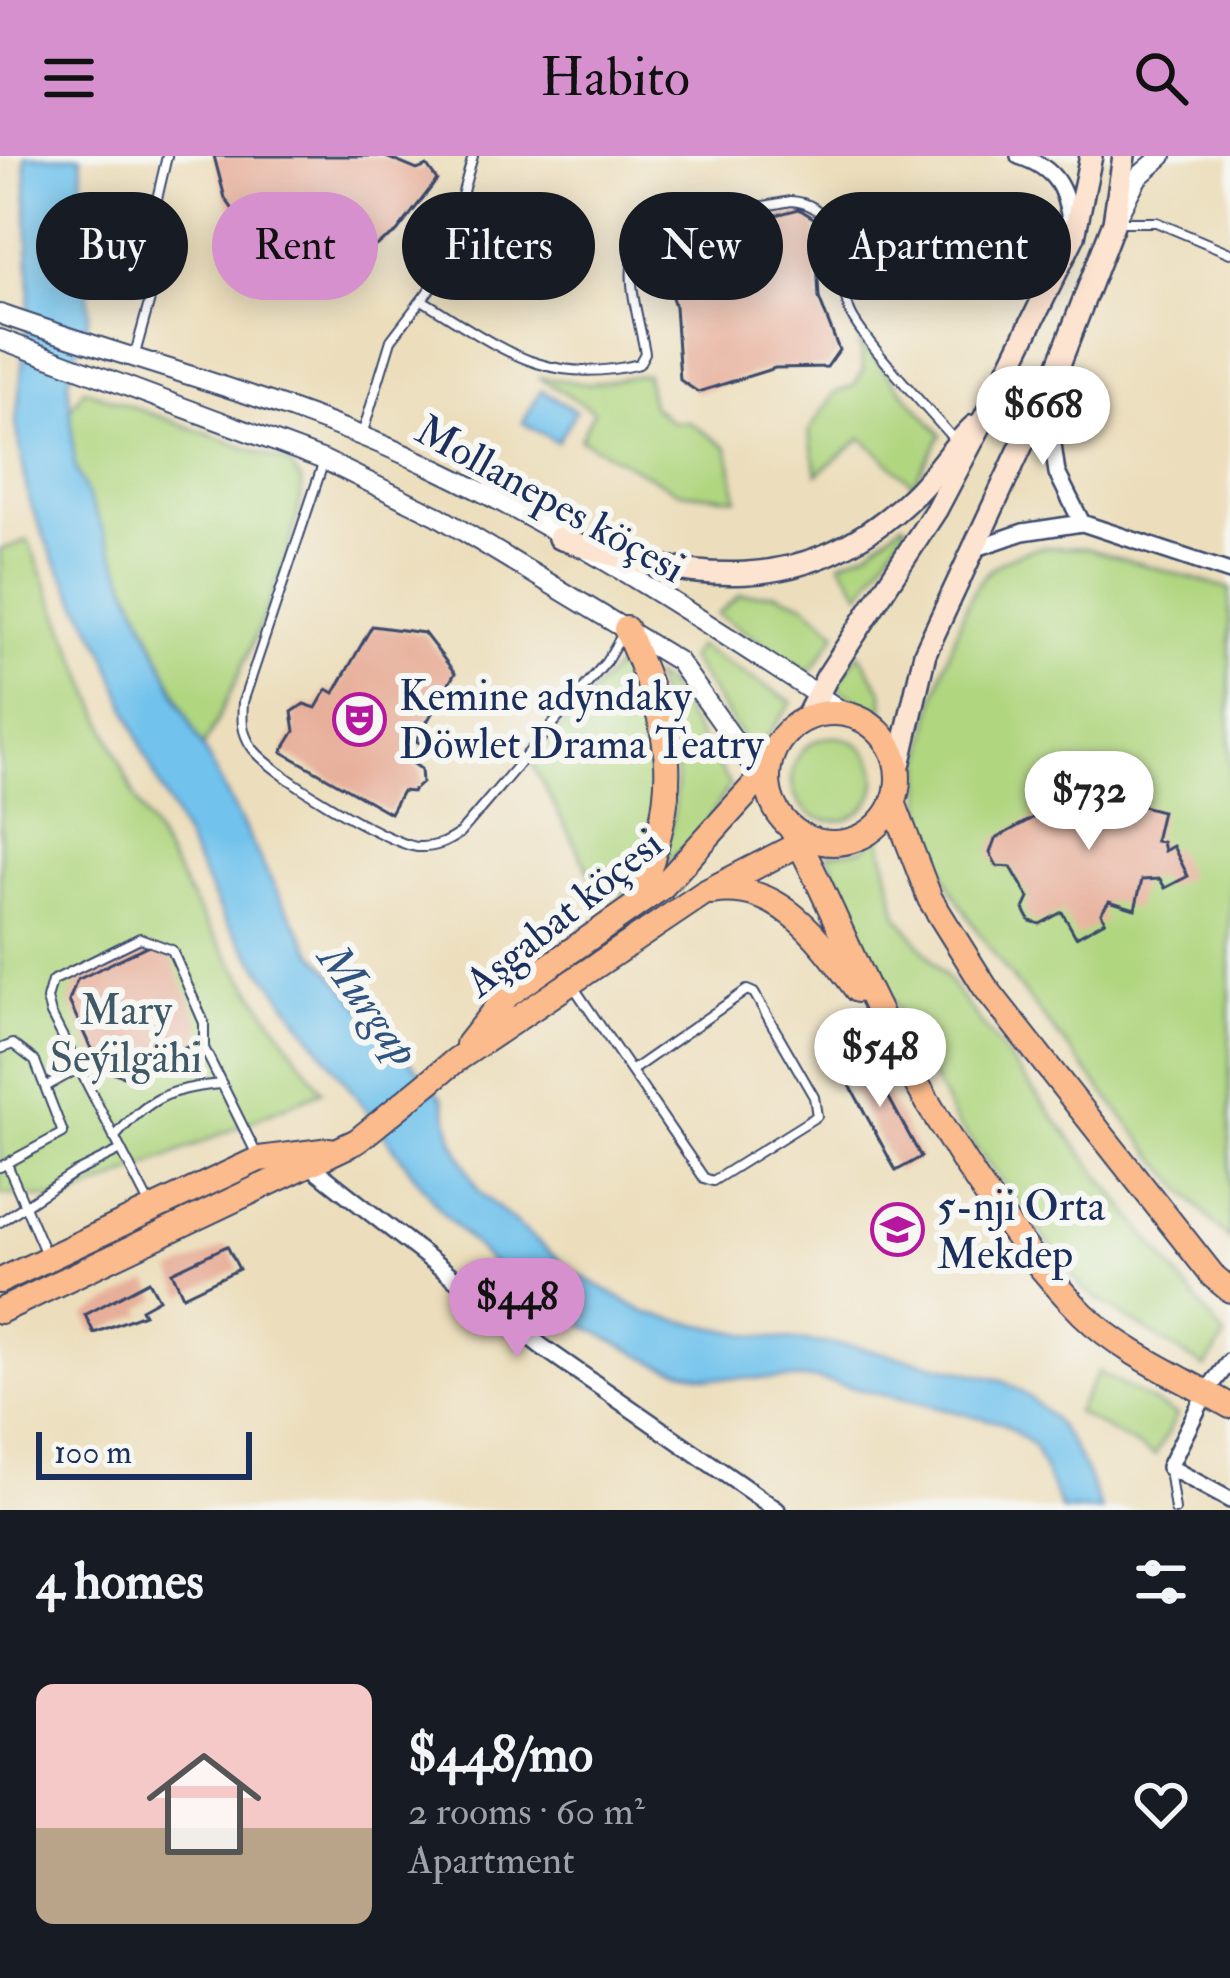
<!DOCTYPE html>
<meta charset="utf-8">
<style>
:root{--surface:#171b24;--page:#20242c;--text:#f1f3f6;--muted:#9ea1a6;--line:#363941;--accent:#d690ce}
body{margin:0;font-family:"IM FELL Double Pica",serif;background:var(--page);color:var(--text);height:100vh;display:flex;flex-direction:column;font-size:45px;white-space:nowrap}
*{box-sizing:border-box;margin:0}
p{font-size:39px;color:var(--muted)}
.icon{flex:none;width:66px;height:66px;fill:none;stroke:currentColor;stroke-width:2;stroke-linecap:round;stroke-linejoin:round}
.map{position:relative;height:1354px;overflow:hidden}
.drawer{display:flex;flex-direction:column;background:var(--surface);flex:1}
.drawer>*{flex:none}
.guide{position:absolute;left:36px;top:36px;width:1158px;height:108px;display:flex;gap:24px}
.scale{position:absolute;left:36px;bottom:30px;width:216px;box-sizing:border-box;padding-left:12px;border:6px solid #1b2f5e;border-top:0;font-size:33px;line-height:42px;white-space:nowrap;color:#1b2f5e;-webkit-text-stroke:9px #f6f6f2;paint-order:stroke}
.price{position:absolute;translate:-50% -102px;padding:0 27px;border-radius:42px;background:#fff;color:#222;font-size:39px;line-height:78px;filter:drop-shadow(0 3px 6px #0008)}
.price::after{content:'';position:absolute;left:50%;top:72px;width:36px;height:27px;margin-left:-18px;background:inherit;clip-path:polygon(0 0,100% 0,50% 100%)}
.price.current{background:var(--accent);color:#111}
ul{padding:0;list-style:none}
li{display:flex;align-items:center;gap:36px;height:300px;padding:0 36px}
li+li{border-top:3px solid var(--line)}
li span{display:grid;place-items:center;flex:none;width:336px;height:240px;border-radius:18px;color:#555}
li>.icon{margin-inline-start:auto}
span .icon{width:144px;height:144px;fill:#fffc;stroke-width:1}
li b{font-size:51px}
h2{display:flex;justify-content:space-between;align-items:center;height:144px;padding:0 36px;font-size:51px}
.chip{padding:0 42px;border-radius:54px;background:var(--surface);box-shadow:0 6px 30px #0003;font-size:42px;line-height:108px}
.chip.current{background:var(--accent);color:#111}
header{display:flex;justify-content:space-between;align-items:center;height:156px;padding:0 36px;background:var(--accent);color:#111;font-size:54px;font-weight:600}
.map>svg:first-child{display:block}
.green{fill:#b1d680;stroke:#66826f;stroke-width:3}
.water{fill:#71c2ec;stroke:#4678a5;stroke-width:3}
.building{fill:#e7af9a}
.lines{fill:none;stroke-linecap:round;stroke-linejoin:round}
.service-casing{stroke:#3a496c;stroke-width:12}
.minor-casing{stroke:#3a496c;stroke-width:20}
.tertiary-casing{stroke:#3a496c;stroke-width:22}
.secondary-casing{stroke:#3a496c;stroke-width:26}
.primary-casing{stroke:#3a496c;stroke-width:28}
.service{stroke:#fff;stroke-width:8}
.minor{stroke:#fff;stroke-width:15}
.tertiary{stroke:#fff;stroke-width:18}
.secondary{stroke:#fde4d1;stroke-width:21}
.primary{stroke:#fbbb8c;stroke-width:24}
.labels{text-anchor:middle;stroke-width:12;stroke-linejoin:round;paint-order:stroke}
.street-label{font-size:42px;fill:#1b2f5e;stroke:#f6f6f2}
.poi-label{font-size:42px;fill:#1b2f5e;stroke:#f6f6f2;text-anchor:start}
.park-label{font-size:42px;fill:#405966;stroke:#f6f6f2}
.water-label{font-size:45px;font-style:italic;fill:#305482;stroke:#f6f6f2}
</style>
<header><svg class="icon" aria-label="menu" viewBox="0 0 24 24"><path d="M4 6h16M4 12h16M4 18h16"/></svg>Habito<svg class="icon" aria-label="search" viewBox="0 0 24 24"><circle cx="10" cy="10" r="6"/><path d="M15 15l6 6"/></svg></header>
<div class="map">
<svg width="1230" height="1354" viewBox="0 0 1230 1354">
<rect width="100%" height="100%" fill="#f6f6f2"/>
<filter id="ink" filterUnits="userSpaceOnUse"><feTurbulence type="fractalNoise" baseFrequency=".00833" numOctaves="2"/><feDisplacementMap in="SourceGraphic" scale="24" xChannelSelector="R" yChannelSelector="G"/><feConvolveMatrix kernelMatrix="1 2 1 2 8 2 1 2 1" color-interpolation-filters="sRGB"/></filter>
<filter id="wash" filterUnits="userSpaceOnUse"><feTurbulence type="fractalNoise" baseFrequency=".004" numOctaves="4" result="noise"/><feDisplacementMap in="SourceGraphic" scale="48" xChannelSelector="R" yChannelSelector="G"/><feGaussianBlur stdDeviation="2.7" result="paint"/><feColorMatrix in="noise" values="0 0 0 0 0 0 0 0 0 0 0 0 0 0 0 0 0 1.4 0 .05"/><feComposite in="paint" operator="in"/></filter>
<g filter="url(#wash)">
<rect width="100%" height="100%" fill="#ecdebc"/>
<g class="green">
<polygon points="860,186 941,279 913,328 862,282 817,318 809,275 835,237 855,229 863,215"/>
<polygon points="646,218 652,250 673,266 689,266 728,292 737,342 680,336 580,283 594,255 538,221 589,228"/>
<path d="M84,233L290,308L302,327C302,384 232,540 202,593L75,311L68,257Z"/>
<polygon points="902,367 907,369 861,437 840,406 869,394"/>
<polygon points="28,384 136,644 205,767 322,935 67,1044 0,1038 0,394"/>
<path d="M1042,391L1085,392L1230,433V1084C1176,1030 1129,968 1082,909C1033,847 944,749 927,672C915,617 932,543 951,491C972,434 977,405 1042,391Z"/>
<polygon points="775,437 805,448 837,476 810,517 717,458 739,439"/>
<polygon points="697,490 792,546 754,599 689,502"/>
<polygon points="859,497 883,536 883,563 836,530"/>
<path d="M623,504C681,578 661,658 628,738L599,734L530,604Z"/>
<path d="M652,520L666,528L730,629L700,677L659,713C686,630 679,600 652,520Z"/>
<circle cx="834" cy="623" r="42"/>
<polygon points="880,679 898,760 1225,1181 1205,1212 1084,1134 954,963 873,806 828,698 863,693"/>
<polygon points="1098,1216 1177,1259 1155,1300 1076,1256"/>
</g>
<g class="water">
<path d="M25,0H81L89,158L68,225L75,311L178,543L276,734L313,796L443,942L453,984L479,1036L571,1114L648,1158L755,1180L852,1190L1001,1224C1057,1252 1081,1297 1101,1354H1062L1033,1289L1003,1267L816,1223L709,1222L658,1208L566,1160L490,1105L441,1055L224,763L145,599L103,491L53,401L29,345L16,268L30,136Z"/>
<polygon points="541,234 576,255 557,286 523,267"/>
</g>
<g id="blocks">
<g class="building">
<polygon points="214,0 384,0 417,14 427,10 437,24 397,76 366,96 346,101 353,107 353,121 339,130 239,103 230,92 231,81 245,71 225,42"/>
<polygon points="799,53 815,63 819,142 839,194 827,211 775,212 698,236 680,224 675,150 655,93 667,74 718,74"/>
<polygon points="372,470 424,477 455,517 416,585 422,588 411,606 421,613 422,627 412,636 402,635 390,657 282,596 295,575 292,556 304,548 316,552 327,533 334,537"/>
<polygon points="1127,606 1145,636 1136,641 1144,643 1142,650 1162,655 1155,685 1162,686 1164,695 1173,690 1188,720 1165,732 1160,723 1142,724 1135,753 1109,745 1101,757 1105,765 1076,781 1062,756 1040,768 1030,765 1024,753 1029,742 1011,711 997,710 990,697 995,683 1050,652 1064,655 1070,633 1095,639 1099,623"/>
<polygon points="149,789 169,798 202,870 198,886 123,920 100,912 69,845 77,824"/>
<polygon points="863,894 921,1001 896,1015 838,907"/>
<polygon points="227,1090 239,1113 183,1140 172,1116"/>
<polygon points="149,1125 159,1143 141,1153 144,1158 94,1177 85,1159"/>
</g>
</g>
</g>
<g filter="url(#ink)">
<use href="#blocks" fill-opacity="0" stroke="#3a496c" stroke-width="3"/>
<g class="lines">
<defs>
<g id="service">
<polyline points="1116,66 1156,66 1230,97"/>
<path d="M422,144C498,190 545,232 639,208L645,197C638,155 618,109 646,72L791,45C847,49 834,114 850,156C860,182 935,261 957,287"/>
<polyline points="135,198 160,107 157,43 167,0"/>
<polyline points="362,279 391,184 439,121 473,0"/>
<path d="M324,305L243,546C242,563 241,575 251,590C267,616 386,687 417,691C434,692 446,687 460,677L606,506L622,479"/>
<polyline points="573,830 704,1022 713,1025 817,960 814,941 754,837 747,834 631,915"/>
<polyline points="0,893 13,888 35,905 63,977 0,1011"/>
<polyline points="47,930 79,912"/>
<path d="M114,982C148,942 170,932 222,928"/>
<polyline points="7,1008 47,1101"/>
<polyline points="151,1052 51,858 47,843 52,825 140,782 172,794 204,867 204,892 257,999"/>
<polyline points="0,1066 74,1017 121,994"/>
<polyline points="1169,1313 1175,1354"/>
</g>
<g id="minor">
<path d="M1019,0C1059,13 1065,34 1072,73"/>
<polyline points="1046,239 1057,317 1082,367"/>
<polyline points="974,393 1023,376 1082,367 1230,416"/>
<polyline points="303,1004 541,1190 777,1354"/>
<polyline points="1230,1205 1206,1236 1169,1311 1230,1344"/>
</g>
<g id="tertiary">
<polyline points="1119,56 1138,21 1162,0"/>
<path d="M0,158C146,209 299,246 438,314C575,380 717,473 845,557"/>
<polyline points="0,183 324,304 438,360 678,505 767,630"/>
</g>
<g id="secondary">
<path d="M559,382C690,427 805,445 913,340C936,319 951,291 974,270"/>
<polyline points="806,562 827,521 936,354 987,257 1074,80 1091,0"/>
<polyline points="898,614 925,497 1058,211 1114,66 1124,0"/>
</g>
<g id="primary">
<path d="M626,473C678,589 680,628 637,748"/>
<circle cx="833" cy="622" r="65"/>
<polyline points="893,646 930,743 985,831 1213,1120 1230,1134"/>
<path d="M791,672C821,726 843,783 870,838C921,944 1000,1074 1083,1158C1123,1197 1182,1222 1230,1250"/>
<path d="M712,736C779,724 821,785 857,834"/>
<polyline points="468,888 505,841 662,731 768,614"/>
<polyline points="0,1125 259,1003 330,994"/>
<polyline points="0,1155 357,985 456,904 704,737 809,683"/>
</g>
</defs>
<use href="#service" class="service-casing"/>
<use href="#minor" class="minor-casing"/>
<use href="#tertiary" class="tertiary-casing"/>
<use href="#secondary" class="secondary-casing"/>
<use href="#primary" class="primary-casing"/>
<use href="#service" class="service"/>
<use href="#minor" class="minor"/>
<use href="#tertiary" class="tertiary"/>
<use href="#secondary" class="secondary"/>
<use href="#primary" class="primary"/>
</g>
</g>
<defs>
<symbol id="theatre-ring" viewBox="-11 -11 22 22"><circle r="9.5" fill="#f6f6f2" stroke="#b5179e" stroke-width="1.5"/><path d="M-5-5.5Q0-4 5-5.5V0Q5 5 0 6Q-5 5-5 0ZM-3.3-2.5H-1v1.5H-3.3ZM1-2.5H3.3v1.5H1ZM-2.8 1Q0 5.5 2.8 1Z" fill="#b5179e"/></symbol>
<symbol id="school-ring" viewBox="-11 -11 22 22"><circle r="9.5" fill="#f6f6f2" stroke="#b5179e" stroke-width="1.5"/><path d="M0-5L7-2L0 1L-7-2ZM-4 1L0 2.5L4 1V4Q0 6-4 4Z" fill="#b5179e"/></symbol>
</defs>
<g fill-rule="evenodd">
<use href="#theatre-ring" x="330" y="534" width="59" height="59"/>
<use href="#school-ring" x="868" y="1044" width="59" height="59"/>
</g>
<g class="labels">
<g class="street-label">
<text transform="translate(551 342) rotate(29)" y="15">Mollanepes köçesi</text>
<text transform="translate(563 756) rotate(-39)" y="15">Aşgabat köçesi</text>
</g>
<g class="poi-label">
<text x="399" y="554">Kemine adyndaky<tspan x="399" dy="48">Döwlet Drama Teatry</tspan></text>
<text x="937" y="1064">5-nji Orta<tspan x="937" dy="48">Mekdep</tspan></text>
</g>
<g class="park-label">
<text x="126" y="868">Mary<tspan x="126" dy="48">Seýilgähi</tspan></text>
</g>
<g class="water-label">
<text transform="translate(370 848) rotate(54)" y="16">Murgap</text>
</g>
</g>
</svg>
<div class="scale">100 m</div>
<b class="price" style="left:1043px;top:312px">$668</b>
<b class="price" style="left:1089px;top:697px">$732</b>
<b class="price" style="left:880px;top:954px">$548</b>
<b class="price current" style="left:517px;top:1204px">$448</b>
<div class="guide">
<a class="chip">Buy</a>
<a class="chip current">Rent</a>
<a class="chip">Filters</a>
<a class="chip">New</a>
<a class="chip">Apartment</a>
</div>
</div>
<section class="drawer">
<h2>4 homes<svg class="icon" aria-label="filters" viewBox="0 0 24 24"><path d="M4 7h16M4 17h16"/><circle cx="9" cy="7" r="2"/><circle cx="15" cy="17" r="2"/></svg></h2>
<ul>
<li><span style="background:linear-gradient(#f6c9c9 60%,#b9a48a 0)"><svg class="icon" aria-label="home" viewBox="0 0 24 24"><path d="M3 11l9-7 9 7M6 9v11h12V9"/></svg></span><div><b>$448/mo</b><p>2 rooms · 60 m²</p><p>Apartment</p></div><svg class="icon" aria-label="heart" viewBox="0 0 24 24"><path d="M12 20l-8-8c-3-5 5-10 8-4 3-6 11-1 8 4z"/></svg></li>
</ul>
</section>
